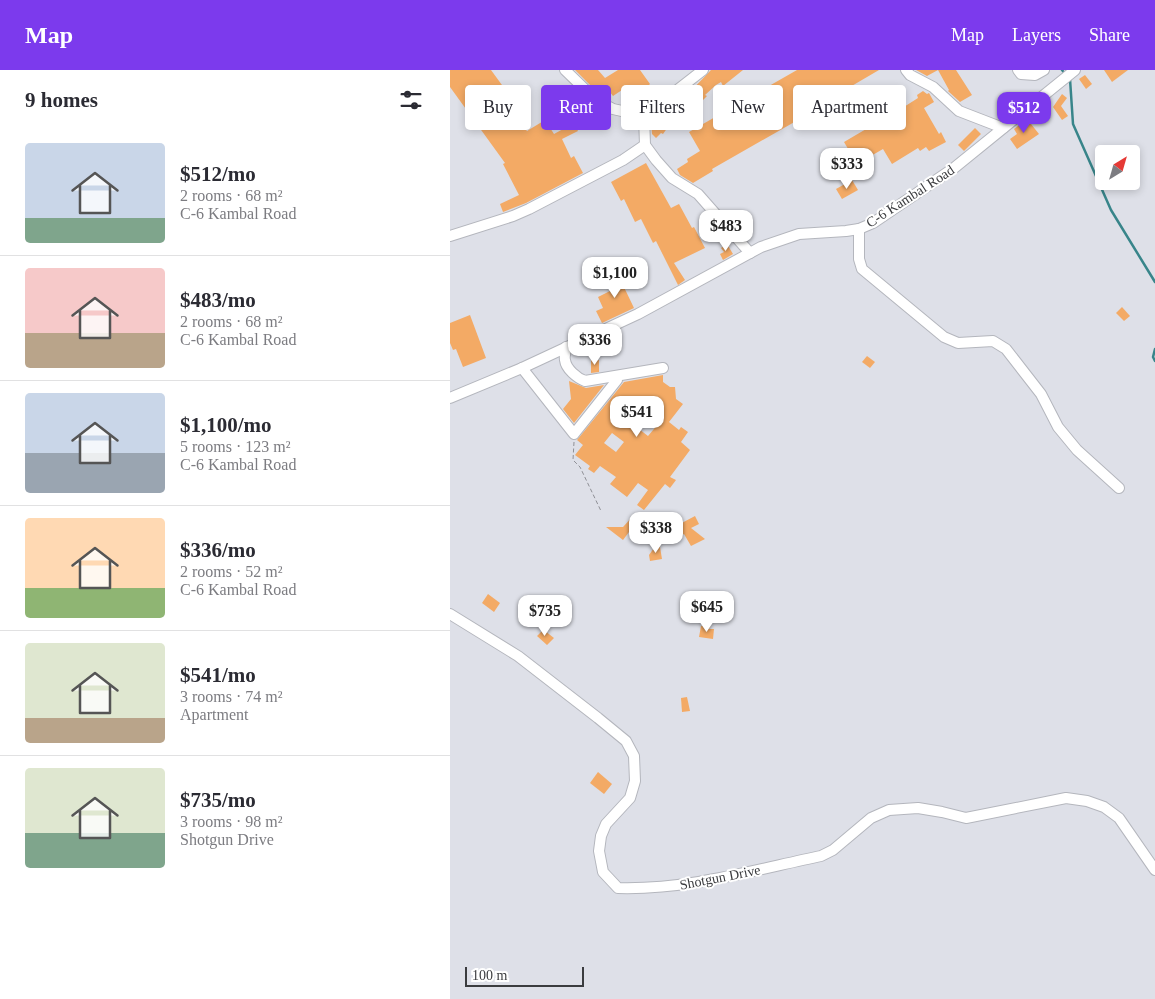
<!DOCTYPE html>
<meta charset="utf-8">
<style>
:root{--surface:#fff;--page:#f7f7f7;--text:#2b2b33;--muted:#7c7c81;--line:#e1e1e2;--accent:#7c3aed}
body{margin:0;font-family:"Times New Roman",serif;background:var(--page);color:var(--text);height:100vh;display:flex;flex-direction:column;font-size:19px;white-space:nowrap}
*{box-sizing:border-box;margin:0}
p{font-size:16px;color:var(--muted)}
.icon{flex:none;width:28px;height:28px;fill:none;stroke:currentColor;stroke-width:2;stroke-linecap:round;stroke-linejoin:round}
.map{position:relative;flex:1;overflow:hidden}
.drawer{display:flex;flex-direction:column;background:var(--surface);width:450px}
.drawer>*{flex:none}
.guide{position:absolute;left:15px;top:15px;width:475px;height:45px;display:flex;gap:10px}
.needle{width:32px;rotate:37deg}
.controls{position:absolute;left:645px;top:75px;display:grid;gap:10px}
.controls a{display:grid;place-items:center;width:45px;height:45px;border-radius:5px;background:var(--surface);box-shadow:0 2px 8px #0003;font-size:25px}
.scale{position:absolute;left:15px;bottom:12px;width:119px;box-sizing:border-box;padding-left:5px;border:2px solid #3b3c3f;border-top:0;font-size:14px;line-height:18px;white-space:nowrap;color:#3b3c3f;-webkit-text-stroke:4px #fff;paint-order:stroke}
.price{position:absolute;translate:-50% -42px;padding:0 11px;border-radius:10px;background:#fff;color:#222;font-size:16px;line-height:32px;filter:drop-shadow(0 1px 2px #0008)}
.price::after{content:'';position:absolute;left:50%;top:30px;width:15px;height:11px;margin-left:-8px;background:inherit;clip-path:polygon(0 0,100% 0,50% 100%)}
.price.current{background:var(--accent);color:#fff}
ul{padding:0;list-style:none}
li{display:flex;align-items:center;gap:15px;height:125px;padding:0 25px}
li+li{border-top:1px solid var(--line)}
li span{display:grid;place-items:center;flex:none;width:140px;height:100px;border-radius:5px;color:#555}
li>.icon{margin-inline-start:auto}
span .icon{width:60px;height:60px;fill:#fffc;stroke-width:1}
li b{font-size:21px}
h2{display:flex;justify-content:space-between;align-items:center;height:60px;padding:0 25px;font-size:21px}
.tag{padding:0 18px;border-radius:5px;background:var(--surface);box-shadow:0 2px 8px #0003;font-size:18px;line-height:45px}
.tag.current{background:var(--accent);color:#fff}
header{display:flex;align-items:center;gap:30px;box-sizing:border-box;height:70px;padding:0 25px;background:var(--accent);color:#fff}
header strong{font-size:24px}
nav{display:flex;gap:28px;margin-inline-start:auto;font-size:18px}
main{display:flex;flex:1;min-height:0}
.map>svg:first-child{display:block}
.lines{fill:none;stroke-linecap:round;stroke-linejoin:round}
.stream{stroke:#38858a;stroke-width:2.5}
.building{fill:#f3aa65;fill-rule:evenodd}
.minor-casing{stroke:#b4b6bd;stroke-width:12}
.path{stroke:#8f9096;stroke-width:1;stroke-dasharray:4 2.5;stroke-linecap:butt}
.minor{stroke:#fff;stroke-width:10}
.labels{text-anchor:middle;stroke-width:4;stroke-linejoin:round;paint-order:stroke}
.street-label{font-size:14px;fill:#3b3c3f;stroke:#fff}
</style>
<header>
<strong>Map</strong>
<nav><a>Map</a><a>Layers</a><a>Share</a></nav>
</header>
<main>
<section class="drawer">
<h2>9 homes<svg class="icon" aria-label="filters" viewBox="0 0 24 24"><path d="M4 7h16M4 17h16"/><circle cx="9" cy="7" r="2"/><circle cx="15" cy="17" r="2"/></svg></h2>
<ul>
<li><span style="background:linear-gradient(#c9d6e8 75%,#7fa58c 0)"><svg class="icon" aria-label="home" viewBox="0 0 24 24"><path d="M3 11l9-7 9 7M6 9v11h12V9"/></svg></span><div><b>$512/mo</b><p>2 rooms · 68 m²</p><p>C-6 Kambal Road</p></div></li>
<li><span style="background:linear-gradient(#f6c9c9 65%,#b9a48a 0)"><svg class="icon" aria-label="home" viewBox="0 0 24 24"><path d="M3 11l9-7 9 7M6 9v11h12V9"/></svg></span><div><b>$483/mo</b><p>2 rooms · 68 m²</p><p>C-6 Kambal Road</p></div></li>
<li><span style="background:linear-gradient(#c9d6e8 60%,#9aa5b1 0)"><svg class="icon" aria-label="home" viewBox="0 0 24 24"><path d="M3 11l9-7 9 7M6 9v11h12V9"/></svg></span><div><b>$1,100/mo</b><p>5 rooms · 123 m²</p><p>C-6 Kambal Road</p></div></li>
<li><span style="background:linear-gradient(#ffd9b3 70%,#8fb573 0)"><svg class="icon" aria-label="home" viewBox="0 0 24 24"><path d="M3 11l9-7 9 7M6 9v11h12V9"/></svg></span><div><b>$336/mo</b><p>2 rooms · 52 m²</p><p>C-6 Kambal Road</p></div></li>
<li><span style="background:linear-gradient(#dfe7d0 75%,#b9a48a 0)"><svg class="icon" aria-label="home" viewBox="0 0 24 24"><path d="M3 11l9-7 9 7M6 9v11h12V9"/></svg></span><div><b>$541/mo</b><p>3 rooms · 74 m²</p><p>Apartment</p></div></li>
<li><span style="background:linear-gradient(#dfe7d0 65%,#7fa58c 0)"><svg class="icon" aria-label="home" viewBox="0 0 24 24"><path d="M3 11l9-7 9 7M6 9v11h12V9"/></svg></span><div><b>$735/mo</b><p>3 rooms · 98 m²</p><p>Shotgun Drive</p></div></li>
</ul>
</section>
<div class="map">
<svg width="705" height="929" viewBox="0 0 705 929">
<rect width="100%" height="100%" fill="#dee0e8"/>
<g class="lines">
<g class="stream">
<polyline points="612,0 616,5"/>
<polyline points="620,9 623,54 661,140 705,212"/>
<polyline points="705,279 703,287 705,291"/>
</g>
</g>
<g class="building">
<polygon points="0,0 41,0 76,48 70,52 77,61 95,50 104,64 124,53 128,61 112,69 121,88 124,86 133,103 76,133 53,142 50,134 69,125 53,94 55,93 0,17"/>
<polygon points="125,0 148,0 155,8 168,0 190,0 200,14 198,16 206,27 197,34 187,20 181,23 178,16 163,26 156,17 148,21 146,16 143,18"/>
<polygon points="261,0 293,0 273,16 271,12 266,15 255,25 257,26 246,37 241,32 243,30 238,24"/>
<polygon points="347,0 429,0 388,24 392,31 372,43 369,38 262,99 263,101 243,113 230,105 227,99 238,92 237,89 250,81 239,62"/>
<polygon points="466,0 506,0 522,25 510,32 498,21 499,20 488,0 477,6"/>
<polygon points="654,0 678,0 662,12"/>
<polygon points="635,5 642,14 636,19 629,9"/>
<polygon points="473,21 477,24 479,23 484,32 474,38 489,64 491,62 496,72 479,81 476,77 470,81 468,78 442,94 433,79 407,94 394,72 457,35 468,28 467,25"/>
<polygon points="612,24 617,28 611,36 618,46 612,50 603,37"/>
<polygon points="206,46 218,57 213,64 211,63 206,68 202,64 201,51"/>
<polygon points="577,49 589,64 567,79 560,69 567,64 564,59"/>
<polygon points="525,58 531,64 514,81 508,75"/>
<polygon points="196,93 221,138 229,134 242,158 244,157 255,178 224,193 235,210 228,215 206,171 203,173 191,149 185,152 174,129 171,131 161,112"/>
<polygon points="402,110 408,120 392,129 386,119"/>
<polygon points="291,140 298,151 289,157 282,145"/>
<polygon points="277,174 283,184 273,190 270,184 274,182 271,178"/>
<polygon points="175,202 179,209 172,213 184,238 152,253 146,241 153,238 148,227 162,220 157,210"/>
<polygon points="672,237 680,246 674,251 666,243"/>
<polygon points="20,245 36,288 13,297 6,279 3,280 0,273 0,253"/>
<polygon points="417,286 425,292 420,298 412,292"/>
<polygon points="141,290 149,290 149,302 141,303"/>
<path d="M213,305V312L220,317H225L226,329L233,334L219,352L229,360L231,357L238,362L231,372L240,380L220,407L226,410L220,418L215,414L194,440L187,435L198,420L188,413L177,427L160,414L166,407L150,396L144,403L138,399L140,396L125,385L133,375L127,370L174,312ZM196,344L209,353L198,366L185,356ZM162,363L174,372L166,382L154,373Z"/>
<polygon points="119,311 136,318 154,315 124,353 113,339 121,329"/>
<polygon points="183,446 188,450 173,470 156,457 173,457"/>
<polygon points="245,446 249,454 241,458 255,469 241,476 234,464 232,465 228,455"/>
<polygon points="210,477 212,489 200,491 199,485 204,478"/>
<polygon points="38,524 50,533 44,542 32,533"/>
<polygon points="251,556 260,557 259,559 264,559 263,569 249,567"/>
<polygon points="92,561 94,563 95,561 104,568 97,575 87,566"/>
<polygon points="237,627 240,641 232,642 231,628"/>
<polygon points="148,702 162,714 154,724 140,713"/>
</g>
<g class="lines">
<defs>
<g id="minor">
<polyline points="115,0 146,30 163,39 194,46"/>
<polyline points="456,0 460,5 483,17 509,41 553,58"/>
<polyline points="568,0 571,4 585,5 594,0"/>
<polyline points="194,46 195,75 206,90 222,108 248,124 300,183"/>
<polyline points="194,46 253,0"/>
<polyline points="409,159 409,189 412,199 494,267 508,273 543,271 556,279 591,324 608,357 627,380 669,418"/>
<polyline points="0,166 63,146 79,139 173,90 195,75"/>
<path d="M116,277C116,281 114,287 115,290C116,299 127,308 135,311L213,298"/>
<polyline points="72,298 124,364 167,310"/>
<polyline points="0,328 72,298 188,244 311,177 349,164 396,161 409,159 423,153 504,98 625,0"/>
<path d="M0,544L68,586L148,648L176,671L184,686L185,711L180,728L156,754L151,766L149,781L153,802L168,818C237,820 304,800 371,786L383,780L421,748L439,740L468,738L492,742L516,748L616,728L637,731L654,737L669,748L705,800"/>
</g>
</defs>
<use href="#minor" class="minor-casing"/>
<polyline class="path" points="124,372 123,390 130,397 151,441"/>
<use href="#minor" class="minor"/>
</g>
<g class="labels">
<g class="street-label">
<text transform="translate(460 126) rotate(-33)" y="5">C-6 Kambal Road</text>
<text transform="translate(270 807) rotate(-11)" y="5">Shotgun Drive</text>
</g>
</g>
</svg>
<div class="controls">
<a><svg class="needle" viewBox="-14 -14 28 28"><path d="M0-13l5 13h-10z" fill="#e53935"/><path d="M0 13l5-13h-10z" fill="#7c7c81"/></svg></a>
</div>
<div class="scale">100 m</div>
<b class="price current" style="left:574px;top:64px">$512</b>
<b class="price" style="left:397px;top:120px">$333</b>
<b class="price" style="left:276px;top:182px">$483</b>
<b class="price" style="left:165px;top:229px">$1,100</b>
<b class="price" style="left:145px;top:296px">$336</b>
<b class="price" style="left:187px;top:368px">$541</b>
<b class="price" style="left:206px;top:484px">$338</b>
<b class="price" style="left:257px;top:563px">$645</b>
<b class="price" style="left:95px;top:567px">$735</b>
<div class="guide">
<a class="tag">Buy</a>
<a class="tag current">Rent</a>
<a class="tag">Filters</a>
<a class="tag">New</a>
<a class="tag">Apartment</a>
</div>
</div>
</main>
